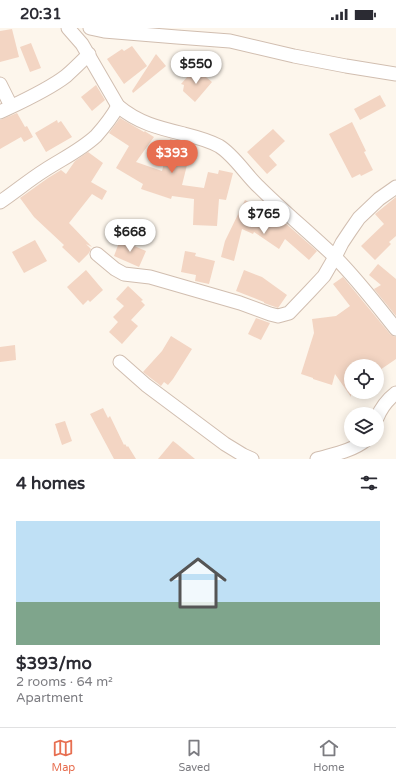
<!DOCTYPE html>
<meta charset="utf-8">
<style>
:root{--surface:#fff;--page:#f2f2f3;--text:#2b2b33;--muted:#7c7c81;--line:#e1e1e2;--accent:#e76f51}
body{margin:0;font-family:"Varela Round",sans-serif;background:var(--page);color:var(--text);height:100vh;display:flex;flex-direction:column;font-size:15px;white-space:nowrap}
*{box-sizing:border-box;margin:0}
p{font-size:13px;color:var(--muted)}
.icon{flex:none;width:22px;height:22px;fill:none;stroke:currentColor;stroke-width:2;stroke-linecap:round;stroke-linejoin:round}
.map{position:relative;height:431px;overflow:hidden}
.panel{display:flex;flex-direction:column;background:var(--surface);flex:1}
.panel>*{flex:none}
.tools{position:absolute;left:344px;top:331px;display:grid;gap:8px}
.tools a{display:grid;place-items:center;width:40px;height:40px;border-radius:50%;background:var(--surface);box-shadow:0 2px 10px #0003;font-size:20px}
.price{position:absolute;translate:-50% -34px;padding:0 9px;border-radius:14px;background:#fff;color:#222;font-size:13px;line-height:26px;filter:drop-shadow(0 1px 2px #0008)}
.price::after{content:'';position:absolute;left:50%;top:24px;width:12px;height:9px;margin-left:-6px;background:inherit;clip-path:polygon(0 0,100% 0,50% 100%)}
.price.active{background:var(--accent);color:#fff}
ul{padding:0;list-style:none}
li{display:grid;align-content:center;gap:8px;height:212px;padding:0 16px}
li+li{border-top:1px solid var(--line)}
li span{display:grid;place-items:center;height:124px;border-radius:0px;color:#555}
li>.icon{margin-inline-start:auto}
span .icon{width:72px;height:72px;fill:#fffc;stroke-width:1}
li b{font-size:17px}
h2{display:flex;justify-content:space-between;align-items:center;height:48px;padding:0 16px;font-size:17px}
.status{display:flex;justify-content:space-between;align-items:center;height:28px;padding:0 20px;background:var(--surface);direction:ltr}
.status svg{height:11px;fill:currentColor}
.tab-bar{display:flex;justify-content:space-around;align-items:center;height:56px;border-top:1px solid var(--line);background:var(--surface);font-size:11px;color:var(--muted)}
.tab-bar a{display:grid;justify-items:center;gap:2px}
.tab-bar .active{color:var(--accent)}
.map>svg:first-child{display:block}
.building{fill:#f3d5c3}
.lines{fill:none;stroke-linecap:round;stroke-linejoin:round}
.minor-casing{stroke:#d1beb0;stroke-width:15}
.minor{stroke:#fff;stroke-width:13}
</style>
<div class="status"><b>20:31</b><svg viewBox="0 0 49 12"><path d="M0 12V9h3v3zM5 12V6h3v6zM10 12V3h3v9zM15 12V0h3v12zM26 1h20v11H26zM47 4h2v5h-2z"/></svg></div>
<div class="map">
<svg width="396" height="431" viewBox="0 0 396 431">
<rect width="100%" height="100%" fill="#fdf6ec"/>
<g class="building">
<polygon points="12,1 19,29 0,34 0,3"/>
<polygon points="31,15 41,40 30,44 20,19"/>
<polygon points="132,18 147,38 124,56 107,31 122,21 124,23"/>
<polygon points="156,26 166,38 133,65 132,63"/>
<polygon points="195,40 212,54 195,74 183,63 184,57 181,56"/>
<polygon points="96,57 105,72 92,83 81,69"/>
<polygon points="380,67 386,78 360,92 354,81"/>
<polygon points="17,85 25,99 27,98 33,109 24,114 21,109 0,121 0,92"/>
<polygon points="120,90 144,104 145,103 146,104 154,109 136,134 162,143 170,111 192,117 182,157 204,160 208,144 218,146 219,142 233,145 226,172 219,171 217,198 193,197 194,171 172,168 171,171 141,161 143,156 116,140 129,118 109,105"/>
<polygon points="57,92 58,95 61,93 72,109 46,124 35,105"/>
<polygon points="352,94 366,123 364,124 373,142 361,148 360,146 352,150 329,106"/>
<polygon points="273,101 285,113 269,128 277,137 267,146 247,124"/>
<polygon points="88,124 103,135 91,154 107,163 102,172 92,166 69,195 92,219 86,216 91,221 89,225 79,235 62,219 64,217 34,189 20,170 48,150 61,142 66,146 75,133"/>
<polygon points="396,169 396,208 389,214 391,216 375,232 361,218 384,196 375,186"/>
<polygon points="245,172 249,174 246,188 267,199 275,186 317,223 309,232 285,211 279,221 254,204 253,206 242,201 234,233 221,229 225,213"/>
<polygon points="35,212 47,233 24,245 12,224"/>
<polygon points="120,212 146,223 139,239 114,228"/>
<polygon points="185,223 196,225 195,228 215,233 209,256 195,253 196,247 181,244"/>
<polygon points="378,236 396,251 396,288 374,261 381,257 369,247"/>
<polygon points="86,242 103,262 90,274 88,272 83,277 67,259"/>
<polygon points="244,242 262,249 287,267 278,280 264,275 264,274 236,263"/>
<polygon points="343,249 390,306 393,308 396,309 396,331 377,344 377,338 351,338 351,369 335,346 332,357 313,351 313,350 301,346 314,305 312,291 336,288 350,278 333,256"/>
<polygon points="128,258 143,272 141,273 145,277 131,292 138,298 122,316 109,304 118,294 113,289 124,278 116,271"/>
<polygon points="256,290 270,295 261,312 248,306"/>
<polygon points="171,308 192,321 173,351 168,357 164,354 161,358 143,344 162,323"/>
<polygon points="15,317 16,332 0,334 0,319"/>
<polygon points="103,380 108,390 110,388 124,417 125,416 127,419 128,418 136,431 114,431 90,386"/>
<polygon points="65,393 72,413 62,417 55,396"/>
<polygon points="173,413 177,416 195,431 158,431"/>
</g>
<g class="lines">
<defs>
<g id="minor">
<path d="M68,0L82,16L118,78C138,95 159,100 184,106C196,109 208,112 219,118C234,127 246,147 259,159C283,183 310,205 335,229C357,251 376,276 396,301"/>
<polyline points="90,0 104,3 177,9 230,13 294,28 346,38 396,46"/>
<polyline points="0,56 11,78"/>
<path d="M0,84C21,74 48,62 66,48C74,41 81,34 89,26"/>
<path d="M0,174C15,164 29,152 45,142C62,131 81,122 96,108C104,99 112,89 118,78"/>
<polyline points="97,226 115,241 124,246 150,249 240,275 270,286 278,288 289,285 310,263 324,248 335,229 342,215 350,203 359,190 379,171 396,159"/>
<polyline points="120,334 146,357 225,416 243,427 252,431"/>
<path d="M377,390C381,380 387,372 396,365"/>
<path d="M317,431C334,426 352,423 366,412"/>
</g>
</defs>
<use href="#minor" class="minor-casing"/>
<use href="#minor" class="minor"/>
</g>
</svg>
<div class="tools">
<a><svg class="icon" aria-label="locate" viewBox="0 0 24 24"><circle cx="12" cy="12" r="6"/><path d="M12 2v4M12 18v4M2 12h4M18 12h4"/></svg></a>
<a><svg class="icon" aria-label="layers" viewBox="0 0 24 24"><path d="M12 4l9 5-9 5-9-5zM3 14l9 5 9-5"/></svg></a>
</div>
<b class="price" style="left:196px;top:57px">$550</b>
<b class="price active" style="left:172px;top:146px">$393</b>
<b class="price" style="left:264px;top:207px">$765</b>
<b class="price" style="left:130px;top:225px">$668</b>
</div>
<section class="panel">
<h2>4 homes<svg class="icon" aria-label="filters" viewBox="0 0 24 24"><path d="M4 7h16M4 17h16"/><circle cx="9" cy="7" r="2"/><circle cx="15" cy="17" r="2"/></svg></h2>
<ul>
<li><span style="background:linear-gradient(#bfe0f5 65%,#7fa58c 0)"><svg class="icon" aria-label="home" viewBox="0 0 24 24"><path d="M3 11l9-7 9 7M6 9v11h12V9"/></svg></span><div><b>$393/mo</b><p>2 rooms · 64 m²</p><p>Apartment</p></div></li>
</ul>
</section>
<nav class="tab-bar">
<a class="active"><svg class="icon" aria-label="map" viewBox="0 0 24 24"><path d="M3 6l6-2 6 2 6-2v14l-6 2-6-2-6 2zM9 4v14M15 6v14"/></svg>Map</a>
<a><svg class="icon" aria-label="saved" viewBox="0 0 24 24"><path d="M7 4h10v16l-5-4-5 4z"/></svg>Saved</a>
<a><svg class="icon" aria-label="home" viewBox="0 0 24 24"><path d="M3 11l9-7 9 7M6 9v11h12V9"/></svg>Home</a>
</nav>
